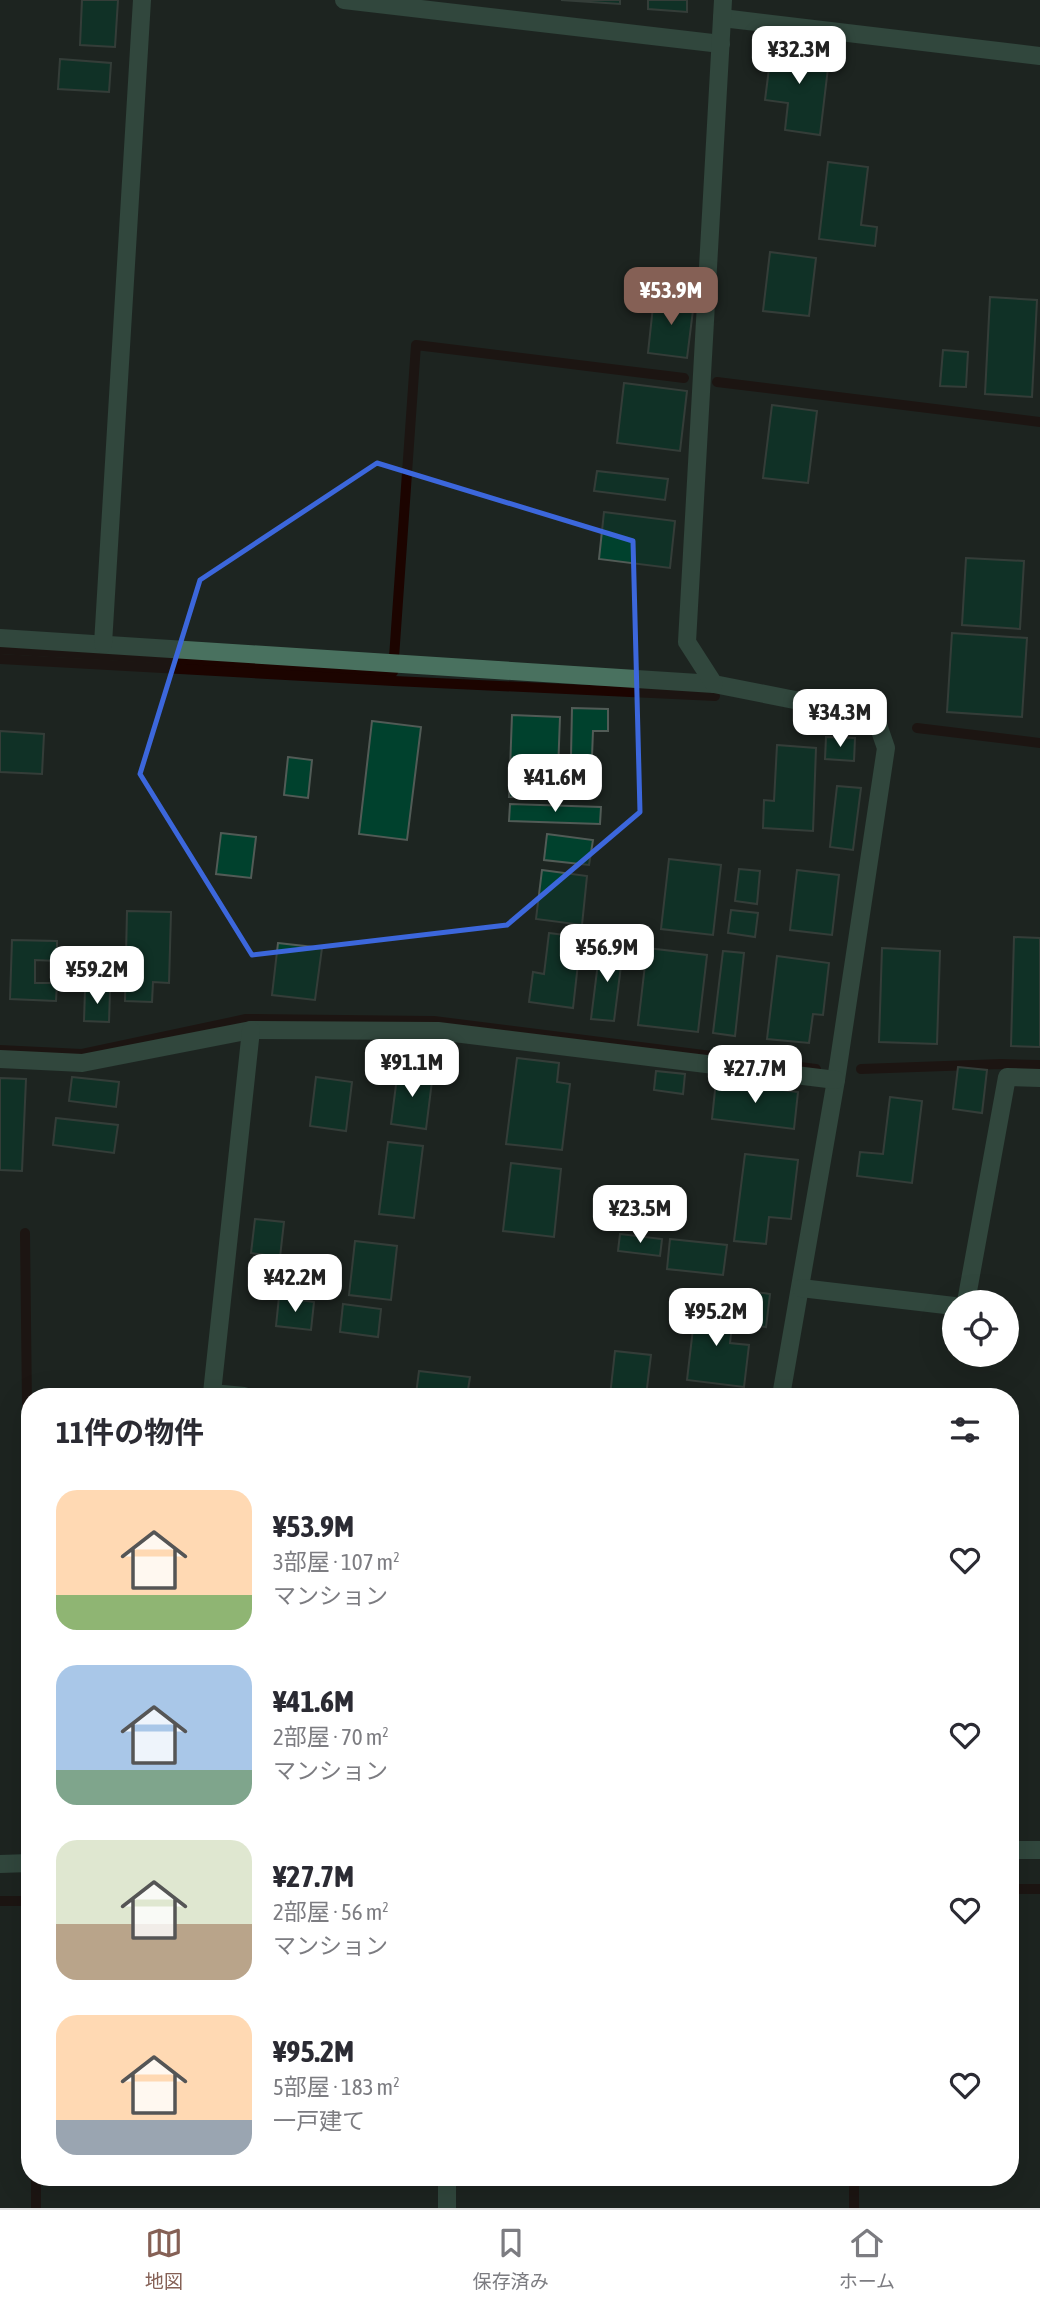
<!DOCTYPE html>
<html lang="ja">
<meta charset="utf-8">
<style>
:root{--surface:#fff;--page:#f2f2f3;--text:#2b2b33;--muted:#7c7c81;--line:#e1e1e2;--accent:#856055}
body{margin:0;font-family:"Asap Condensed","Noto Sans JP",sans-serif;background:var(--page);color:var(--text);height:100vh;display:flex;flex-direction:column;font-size:26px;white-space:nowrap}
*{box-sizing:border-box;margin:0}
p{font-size:23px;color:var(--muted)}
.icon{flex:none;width:38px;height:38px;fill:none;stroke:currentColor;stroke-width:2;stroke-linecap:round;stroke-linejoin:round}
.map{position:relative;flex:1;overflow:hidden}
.sheet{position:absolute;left:21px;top:1388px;width:998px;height:798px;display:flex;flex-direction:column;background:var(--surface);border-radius:28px;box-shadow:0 7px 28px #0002}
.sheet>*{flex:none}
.buttons{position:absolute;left:942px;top:1290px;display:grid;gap:14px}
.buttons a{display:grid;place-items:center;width:77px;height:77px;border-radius:50%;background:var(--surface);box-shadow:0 7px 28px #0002;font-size:35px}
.price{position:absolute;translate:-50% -60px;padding:0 16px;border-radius:14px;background:#fff;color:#222;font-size:23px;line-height:46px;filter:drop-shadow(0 2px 4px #0008)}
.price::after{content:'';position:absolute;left:50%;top:42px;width:21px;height:16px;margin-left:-10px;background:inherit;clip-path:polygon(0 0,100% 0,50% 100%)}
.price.selected{background:var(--accent);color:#fff}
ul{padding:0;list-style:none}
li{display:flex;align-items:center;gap:21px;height:175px;padding:0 35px}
li span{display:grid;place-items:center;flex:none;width:196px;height:140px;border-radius:21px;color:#555}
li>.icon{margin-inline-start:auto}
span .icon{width:84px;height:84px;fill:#fffc;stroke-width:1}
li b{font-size:30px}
h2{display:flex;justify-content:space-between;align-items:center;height:84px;padding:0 35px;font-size:30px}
.dock{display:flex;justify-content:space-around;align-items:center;height:98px;border-top:2px solid var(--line);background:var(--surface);font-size:19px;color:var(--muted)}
.dock a{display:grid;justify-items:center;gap:4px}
.dock .selected{color:var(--accent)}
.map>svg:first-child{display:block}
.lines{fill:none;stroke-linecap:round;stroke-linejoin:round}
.stream{stroke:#1c0400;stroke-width:10}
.building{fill:#00412d;stroke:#515b56;stroke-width:2}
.street{stroke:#49715f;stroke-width:18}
.marked{fill:none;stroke:#3c67dc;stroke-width:5;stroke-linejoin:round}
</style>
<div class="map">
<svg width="1040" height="2208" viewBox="0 0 1040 2208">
<rect width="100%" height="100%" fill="#1d2521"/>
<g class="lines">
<g class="stream">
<polyline points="717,382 1040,422"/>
<polyline points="0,649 393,672 416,345 684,378"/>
<polyline points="0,659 394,681 715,696"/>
<polyline points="917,728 1040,743"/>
<polyline points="0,1050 82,1054 246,1019 434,1021 816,1069"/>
<polyline points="861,1069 1001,1064 1040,1065"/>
<polyline points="25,1233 30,1665"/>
<polyline points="1010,1889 1040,1889"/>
<polyline points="0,1901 30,1901"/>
<polyline points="36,2177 36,2208"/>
<polyline points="854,2177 854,2208"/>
</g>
</g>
<g class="building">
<polygon points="82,0 118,0 115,47 80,45"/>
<polygon points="561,0 620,0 620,4"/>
<polygon points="648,0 687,0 687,12 648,9"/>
<polygon points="772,45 830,51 820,135 785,130 788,103 765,100"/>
<polygon points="60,59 111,63 109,92 58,89"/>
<polygon points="828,162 868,167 861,225 877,227 875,246 819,239"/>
<polygon points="770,252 816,258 809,316 763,311"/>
<polygon points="654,297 694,302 687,358 648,353"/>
<polygon points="990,297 1037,300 1032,397 985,394"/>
<polygon points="943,350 968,352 966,387 940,386"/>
<polygon points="624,383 687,391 680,451 617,443"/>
<polygon points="772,405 817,411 808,483 763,478"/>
<polygon points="597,471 668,479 665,500 594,491"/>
<polygon points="604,512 675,521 670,568 599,559"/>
<polygon points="966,558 1024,561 1020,629 962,625"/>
<polygon points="952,633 1027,638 1022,717 947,712"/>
<polygon points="572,708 608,709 608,731 593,731 592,757 571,756"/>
<polygon points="512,715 560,717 557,798 509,797"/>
<polygon points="372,721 421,727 407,840 359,834"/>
<polygon points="0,731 44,734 42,774 0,772"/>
<polygon points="826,737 855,738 854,761 825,759"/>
<polygon points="777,745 816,748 813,831 763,828 764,800 774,801"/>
<polygon points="288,757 312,760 308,798 284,795"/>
<polygon points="837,786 861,788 853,850 830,847"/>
<polygon points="510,804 601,807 600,824 509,821"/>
<polygon points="221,833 256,837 251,878 216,874"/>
<polygon points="547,834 593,840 589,865 544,860"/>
<polygon points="669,859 721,865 713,935 661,929"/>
<polygon points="739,869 760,871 757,904 735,901"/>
<polygon points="542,870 587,876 582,925 536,919"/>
<polygon points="797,870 839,875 832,935 790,930"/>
<polygon points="731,910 758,913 755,937 728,933"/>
<polygon points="127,911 171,912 169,983 153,982 152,1002 125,1001"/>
<polygon points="549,933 581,937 573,1008 529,1002 533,972 544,974"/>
<polygon points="1014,937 1040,938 1040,1047 1011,1046"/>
<polygon points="12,940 57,941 57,961 35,960 35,983 57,983 56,1001 10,999"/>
<polygon points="278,943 322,948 315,1000 272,995"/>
<polygon points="600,947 623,950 614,1021 591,1019"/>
<polygon points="647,948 707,955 698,1032 638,1025"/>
<polygon points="882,948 940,951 937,1044 879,1042"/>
<polygon points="723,951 744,953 735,1036 713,1033"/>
<polygon points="777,956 829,963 823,1015 813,1014 809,1043 767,1039"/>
<polygon points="85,990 110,991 109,1022 84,1021"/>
<polygon points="517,1058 559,1063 557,1082 570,1084 562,1150 506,1144"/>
<polygon points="958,1067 987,1070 982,1113 953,1109"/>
<polygon points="398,1069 433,1073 426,1129 391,1124"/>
<polygon points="656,1071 685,1074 683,1094 654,1090"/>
<polygon points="72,1077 119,1082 116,1107 69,1101"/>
<polygon points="316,1077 352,1082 346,1131 310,1126"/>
<polygon points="0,1078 26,1079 22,1171 0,1170"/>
<polygon points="716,1081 798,1092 794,1129 712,1119"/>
<polygon points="890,1097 922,1101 912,1183 857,1176 860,1152 883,1154"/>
<polygon points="56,1118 118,1125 114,1153 53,1145"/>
<polygon points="388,1142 423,1146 414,1218 379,1214"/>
<polygon points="745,1154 798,1160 791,1219 769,1217 766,1244 734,1241"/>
<polygon points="511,1163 561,1169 554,1237 503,1231"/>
<polygon points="255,1219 284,1222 280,1257 251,1253"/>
<polygon points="620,1234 662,1239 660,1256 618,1251"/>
<polygon points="670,1239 727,1245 723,1275 667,1269"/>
<polygon points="355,1241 397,1246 391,1300 349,1295"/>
<polygon points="749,1291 770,1294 766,1327 745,1324"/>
<polygon points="279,1297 314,1302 311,1330 276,1326"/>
<polygon points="696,1303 734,1307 730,1343 749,1345 744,1387 687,1380"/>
<polygon points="343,1304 381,1309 378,1337 340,1332"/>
<polygon points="615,1351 651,1355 646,1396 610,1396"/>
<polygon points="419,1371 470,1377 467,1396 416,1394"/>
<polygon points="688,1389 744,1396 688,1396"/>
</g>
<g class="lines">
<g class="street">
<polyline points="344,0 721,44"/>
<polyline points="722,18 1040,56"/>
<polyline points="0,638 714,684 875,716 886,748 836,1080 781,1396"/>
<polyline points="103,644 142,0"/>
<polyline points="714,684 687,642 723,0"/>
<polyline points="0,1059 82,1063 251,1030 438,1031 836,1080"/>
<polyline points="801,1288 954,1306"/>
<polyline points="966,1302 1007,1077 1040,1078"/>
<polyline points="244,1396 212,1393 251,1030"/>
<polyline points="1010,1850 1040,1850"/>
<polyline points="0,1864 30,1863"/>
<polyline points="447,2177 447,2208"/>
</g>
</g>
<path d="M0 0H1040V2208H0ZM377,463L633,541L640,812L507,925L252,955L140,774L200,580Z" fill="#1d2521" fill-opacity=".55" fill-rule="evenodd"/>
<path class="marked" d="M377,463L633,541L640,812L507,925L252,955L140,774L200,580Z"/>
</svg>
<div class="buttons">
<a><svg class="icon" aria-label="locate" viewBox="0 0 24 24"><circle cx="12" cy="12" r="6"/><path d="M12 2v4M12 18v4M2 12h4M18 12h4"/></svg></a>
</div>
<b class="price" style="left:799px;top:86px">¥32.3M</b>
<b class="price selected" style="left:671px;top:327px">¥53.9M</b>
<b class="price" style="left:840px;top:749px">¥34.3M</b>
<b class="price" style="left:555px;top:814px">¥41.6M</b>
<b class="price" style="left:607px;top:984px">¥56.9M</b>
<b class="price" style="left:97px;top:1006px">¥59.2M</b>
<b class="price" style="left:412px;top:1099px">¥91.1M</b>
<b class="price" style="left:755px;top:1105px">¥27.7M</b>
<b class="price" style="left:640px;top:1245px">¥23.5M</b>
<b class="price" style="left:295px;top:1314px">¥42.2M</b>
<b class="price" style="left:716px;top:1348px">¥95.2M</b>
<section class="sheet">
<h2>11件の物件<svg class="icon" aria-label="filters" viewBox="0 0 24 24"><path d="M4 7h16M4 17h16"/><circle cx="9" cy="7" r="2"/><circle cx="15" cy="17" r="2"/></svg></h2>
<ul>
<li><span style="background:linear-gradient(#ffd9b3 75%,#8fb573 0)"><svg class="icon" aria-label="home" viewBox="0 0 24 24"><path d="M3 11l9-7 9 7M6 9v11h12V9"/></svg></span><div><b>¥53.9M</b><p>3部屋 · 107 m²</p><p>マンション</p></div><svg class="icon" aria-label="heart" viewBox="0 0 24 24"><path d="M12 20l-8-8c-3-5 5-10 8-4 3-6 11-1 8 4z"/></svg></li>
<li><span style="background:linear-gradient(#a9c7e8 75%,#7fa58c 0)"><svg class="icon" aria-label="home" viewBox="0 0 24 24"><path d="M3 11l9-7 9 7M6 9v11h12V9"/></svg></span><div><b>¥41.6M</b><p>2部屋 · 70 m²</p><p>マンション</p></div><svg class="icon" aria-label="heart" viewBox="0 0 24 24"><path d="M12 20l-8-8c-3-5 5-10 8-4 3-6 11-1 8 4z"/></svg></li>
<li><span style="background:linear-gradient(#dfe7d0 60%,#b9a48a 0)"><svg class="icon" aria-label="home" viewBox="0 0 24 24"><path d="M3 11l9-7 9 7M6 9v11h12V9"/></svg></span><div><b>¥27.7M</b><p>2部屋 · 56 m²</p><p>マンション</p></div><svg class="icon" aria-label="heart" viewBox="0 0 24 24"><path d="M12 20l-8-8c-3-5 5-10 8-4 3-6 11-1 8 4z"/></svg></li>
<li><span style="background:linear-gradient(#ffd9b3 75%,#9aa5b1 0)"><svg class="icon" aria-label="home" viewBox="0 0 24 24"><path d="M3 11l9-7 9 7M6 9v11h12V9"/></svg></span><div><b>¥95.2M</b><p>5部屋 · 183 m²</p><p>一戸建て</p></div><svg class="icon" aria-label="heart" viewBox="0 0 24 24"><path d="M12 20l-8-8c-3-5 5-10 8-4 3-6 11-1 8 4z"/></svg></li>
</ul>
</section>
</div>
<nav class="dock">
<a class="selected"><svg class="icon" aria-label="map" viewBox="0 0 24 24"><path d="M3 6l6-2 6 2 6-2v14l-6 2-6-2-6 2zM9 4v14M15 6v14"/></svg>地図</a>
<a><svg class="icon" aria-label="saved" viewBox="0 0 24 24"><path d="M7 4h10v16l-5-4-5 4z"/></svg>保存済み</a>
<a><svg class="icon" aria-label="home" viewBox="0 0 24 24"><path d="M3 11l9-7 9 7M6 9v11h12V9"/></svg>ホーム</a>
</nav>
